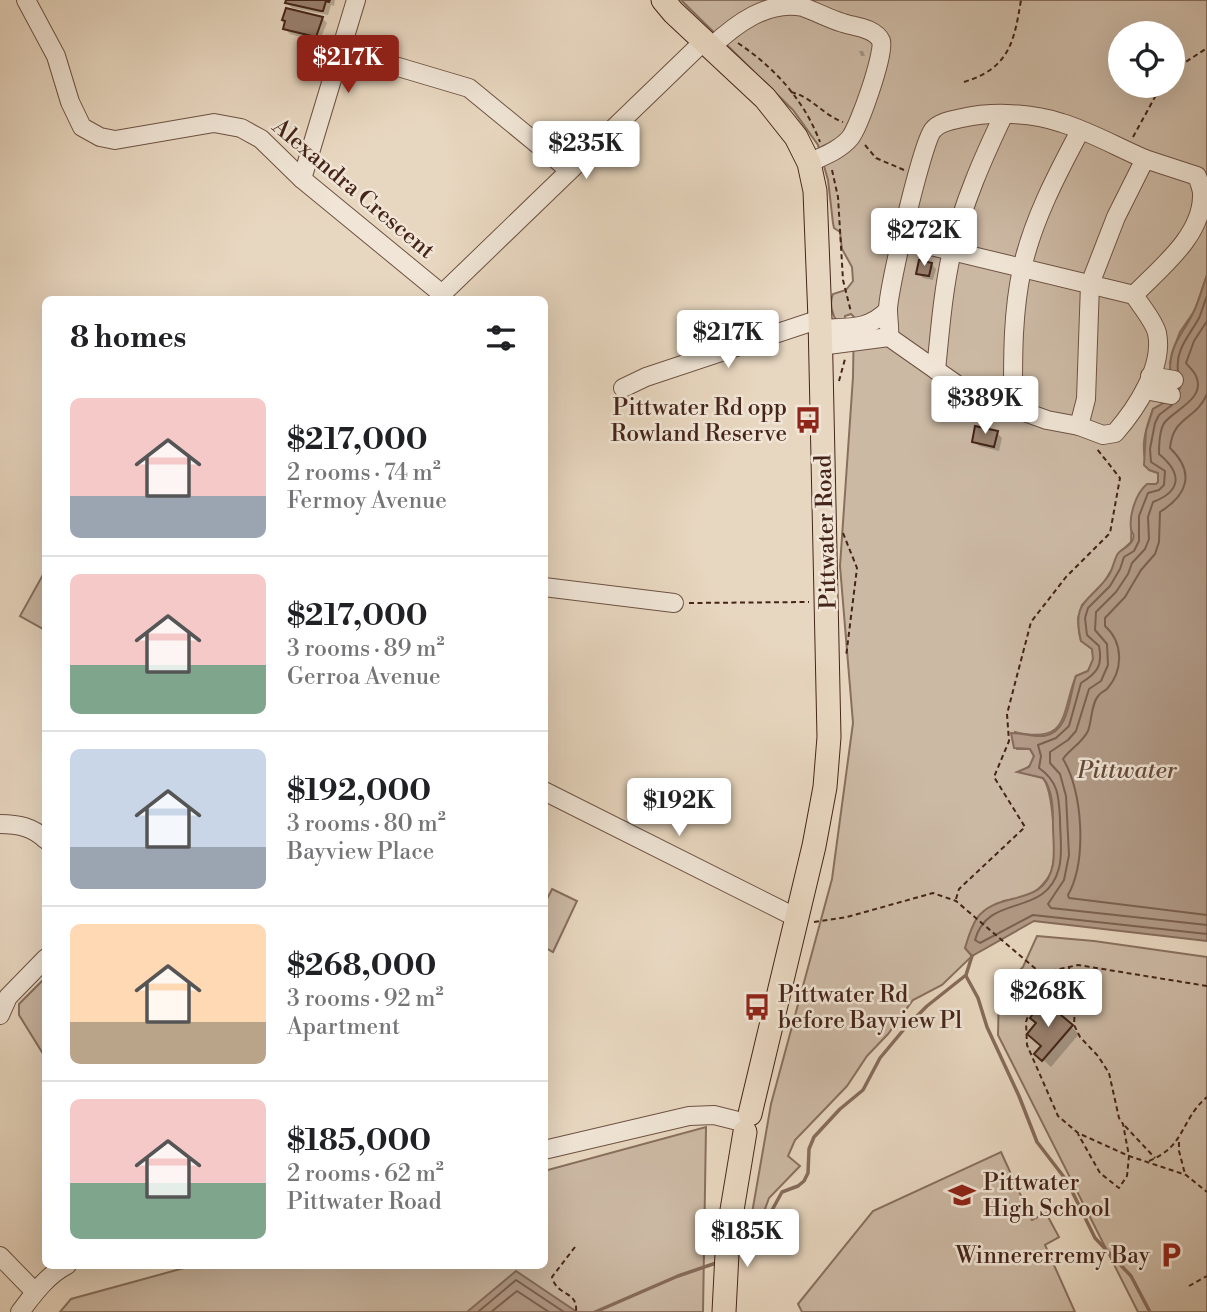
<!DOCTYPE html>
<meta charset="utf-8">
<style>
:root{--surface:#fff;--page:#f6f6f6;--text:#202124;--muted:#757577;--line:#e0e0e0;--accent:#8f2418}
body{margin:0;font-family:"Libre Bodoni",serif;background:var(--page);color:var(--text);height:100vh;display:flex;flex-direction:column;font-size:26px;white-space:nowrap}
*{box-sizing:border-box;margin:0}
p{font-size:23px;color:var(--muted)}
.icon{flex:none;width:38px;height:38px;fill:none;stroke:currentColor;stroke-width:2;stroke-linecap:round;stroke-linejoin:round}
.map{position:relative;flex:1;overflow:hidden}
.side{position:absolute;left:42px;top:296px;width:506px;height:973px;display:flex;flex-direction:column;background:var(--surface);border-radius:10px;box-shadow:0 7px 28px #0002}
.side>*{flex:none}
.tools{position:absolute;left:1108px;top:21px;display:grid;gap:14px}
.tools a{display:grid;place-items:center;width:77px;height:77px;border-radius:50%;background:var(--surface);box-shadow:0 7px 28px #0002;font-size:35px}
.price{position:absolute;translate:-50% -60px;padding:0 16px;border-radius:7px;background:#fff;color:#222;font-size:23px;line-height:46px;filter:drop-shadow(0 2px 4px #0008)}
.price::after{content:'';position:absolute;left:50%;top:42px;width:21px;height:16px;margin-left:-10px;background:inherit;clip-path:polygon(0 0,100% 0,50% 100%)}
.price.selected{background:var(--accent);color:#fff}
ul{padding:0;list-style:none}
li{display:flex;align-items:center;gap:21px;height:175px;padding:0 28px}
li+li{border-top:2px solid var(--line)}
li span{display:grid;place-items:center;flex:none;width:196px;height:140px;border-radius:10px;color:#555}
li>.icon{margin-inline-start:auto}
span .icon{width:84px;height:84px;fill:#fffc;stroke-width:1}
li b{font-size:30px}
h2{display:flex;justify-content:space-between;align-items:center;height:84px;padding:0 28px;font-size:30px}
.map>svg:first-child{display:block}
.green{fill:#ccb9a4;stroke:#886f5e;stroke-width:2;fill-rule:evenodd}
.water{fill:#b19a87;stroke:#866b5b;stroke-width:2}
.shadow{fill:#0003}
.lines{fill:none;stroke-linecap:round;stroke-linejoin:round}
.shore{stroke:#7b6050;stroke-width:2}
.stream{stroke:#866b5b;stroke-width:3.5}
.building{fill:#9a8270;stroke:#452519;stroke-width:2}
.minor-casing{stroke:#6e5243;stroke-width:20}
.major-casing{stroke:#452519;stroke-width:25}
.path{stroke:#452519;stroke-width:2;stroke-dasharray:5 3.5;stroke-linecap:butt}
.minor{stroke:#f0e5d6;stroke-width:18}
.major{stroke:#e8d7c0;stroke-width:23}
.labels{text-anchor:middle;stroke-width:5;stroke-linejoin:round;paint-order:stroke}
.street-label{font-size:23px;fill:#452519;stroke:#f0e5d6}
.poi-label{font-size:23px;fill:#452519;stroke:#f0e5d6;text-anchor:end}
.water-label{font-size:24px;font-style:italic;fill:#65483a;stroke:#f0e5d6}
</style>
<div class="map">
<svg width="1207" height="1312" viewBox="0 0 1207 1312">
<rect width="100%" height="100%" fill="#e8d7c0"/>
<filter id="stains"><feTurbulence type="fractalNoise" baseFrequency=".00286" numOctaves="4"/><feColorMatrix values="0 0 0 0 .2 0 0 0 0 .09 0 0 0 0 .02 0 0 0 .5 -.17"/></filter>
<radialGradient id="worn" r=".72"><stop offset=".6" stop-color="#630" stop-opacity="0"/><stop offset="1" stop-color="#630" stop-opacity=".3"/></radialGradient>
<g class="green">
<path d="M681,0H1207V275L1195,310L1180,332L1172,353L1170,363L1182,386L1165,403L1153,409C1145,430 1139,450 1149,470L1158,473V482L1132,515L1131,542L1118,554L1114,566L1104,582L1082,605L1078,618L1079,632L1081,641L1092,649L1094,659L1088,671L1076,676C1061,713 1070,745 1015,732L1017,749H1030L1034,756L1032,764L1021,772L1043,778C1053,790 1056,848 1053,865C1052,871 1048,879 1043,884C1034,896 1018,899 1003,901L965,948L972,956L942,985L913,1000L888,1034L867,1056L847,1086L795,1140L788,1156L800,1166L769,1198L761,1220L747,1242L771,1104L832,879L853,723L840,566L853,377L854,317L851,314L845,316L844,324L838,323C832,315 829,304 833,294L846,290L853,281L852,267L842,249L840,232L834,228L833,223L828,180L818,145L793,110ZM1120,33H1172V86H1120Z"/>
<polygon points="45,571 45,630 20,616"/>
<polygon points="552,889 577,901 553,952 544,947 544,905"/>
<polygon points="1037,936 1094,941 1207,957 1207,1312 1138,1312 998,1035 999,991 1023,967"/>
<polygon points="45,978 45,1057 19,1015 19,1004"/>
<polygon points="706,1127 703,1312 60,1312 71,1299 195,1265 544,1265 544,1171"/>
<polygon points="1001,1152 1032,1220 1046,1213 1059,1237 1045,1245 1075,1312 802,1312 798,1304 873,1211"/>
</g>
<g class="water">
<path d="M1207,275V941L1034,921L972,956L965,948C968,938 971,927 977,918C998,889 1045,909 1053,864C1055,851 1053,838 1053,825C1053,810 1053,790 1043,778L1017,772L1029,767L1034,756L1030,749L1014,748L1011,733C1022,733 1033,737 1044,736C1070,732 1069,695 1076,676L1088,671L1093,659L1092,649L1081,641C1071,599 1090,603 1109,575C1113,568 1114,561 1117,555C1121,548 1130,548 1133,539C1135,532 1132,536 1131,529C1129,515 1136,493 1147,484H1156L1158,482V473L1149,470L1144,465L1146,431L1153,409L1165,402L1169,387L1179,390L1182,382L1170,371C1170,343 1182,336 1193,313C1199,302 1202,288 1207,275Z"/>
<polygon points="516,1271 577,1312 467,1312"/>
</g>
<g class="shadow">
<polygon points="288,0 335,0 334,6 331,5 328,15 292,8 287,3"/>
<polygon points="322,18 327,23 319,42 290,34 285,29"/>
<polygon points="859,51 863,51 865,56 861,56"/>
<polygon points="931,264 936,269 933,280 923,278 918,273"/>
<polygon points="997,433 1002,438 999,451 979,446 974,441"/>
<polygon points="1044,1002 1079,1034 1051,1067 1037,1054 1043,1047 1038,1024"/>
</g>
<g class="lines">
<g class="shore">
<path d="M1207,321L1194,341L1186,363C1189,367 1194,371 1196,376C1206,398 1176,409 1165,422C1159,429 1159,445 1159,454C1182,473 1182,491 1153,502L1148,517L1149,539L1145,549L1132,563L1128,574L1116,592L1096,612L1095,630L1107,644L1108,665L1101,681L1089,689L1076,731L1068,740L1050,752V763L1060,774L1066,796L1069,855L1064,880L1048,904L1051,908L1207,925"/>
<path d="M1178,371C1175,349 1190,335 1199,318C1202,311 1204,303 1207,296"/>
<path d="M1207,394C1196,420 1173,416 1170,448C1196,473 1187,495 1160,512L1159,542L1155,554L1141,570L1125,597L1105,618V626C1123,642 1124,670 1107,689C1105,691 1101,692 1099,695C1091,703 1092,721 1088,731C1082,743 1070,749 1063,759C1083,791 1087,861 1068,895L1069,898L1207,915"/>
<path d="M1172,405L1159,415L1155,423L1150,449L1151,462L1165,471L1164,485L1159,490L1148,493L1139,516V541L1134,551L1124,557L1120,569L1110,586L1088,608L1085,618L1087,635L1099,646C1103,666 1097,673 1081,683L1069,726L1056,738L1038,745L1041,756L1039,768C1058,781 1059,796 1060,819C1060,835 1063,853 1059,868C1046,919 988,892 975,940L980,943L1033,915L1207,934"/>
<polyline points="478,1312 516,1280 564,1312"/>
<polyline points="491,1312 517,1291 549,1312"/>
</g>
<g class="stream">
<polyline points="966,976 978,998 987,1027 1019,1096 1037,1142 1067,1181 1095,1238 1131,1276 1150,1312"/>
<polyline points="736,1255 751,1249 767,1232 771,1212 782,1192 798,1186 804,1181 808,1173 809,1149 814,1137 840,1109 863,1090 880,1058 905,1028 927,1006 966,975 972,956"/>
<polyline points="595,1312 678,1276 719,1262"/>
</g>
</g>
<g class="building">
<polygon points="286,0 330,0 329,2 326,1 323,11 321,11 285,3"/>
<polygon points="286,8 323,17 316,37 283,29 285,21 282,20"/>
<polygon points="919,260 932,263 929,276 916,274"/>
<polygon points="975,426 998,431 994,447 972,442"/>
<polygon points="1043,1000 1073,1025 1042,1061 1034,1054 1041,1046 1027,1034 1036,1023 1030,1018"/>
</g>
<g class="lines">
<defs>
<g id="minor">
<polyline points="26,0 56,56 70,102 82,127 100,137 115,140 214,123 241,128 261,139 302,179 442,294"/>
<path d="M711,47C736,24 767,0 803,7C817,12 829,19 843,23C855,27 875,28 881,41C885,53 859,127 850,138C840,150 823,156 809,163"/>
<polyline points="341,50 469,88 569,170"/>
<polyline points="302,179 356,0"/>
<polyline points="442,294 704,41"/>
<path d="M820,329C847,327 868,331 888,310"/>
<path d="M889,337C890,327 888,320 888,310C888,291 922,142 933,130C939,122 953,120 962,118C993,111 1032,113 1062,123C1089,131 1119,148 1145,159"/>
<path d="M820,346L889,337L966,391L1047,420L1079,426L1086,399L1090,284L1116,217L1145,159L1197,176C1199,182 1203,190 1202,197C1201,237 1160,268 1134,295L902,239"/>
<path d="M936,370C940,331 943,290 952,251C963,203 983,158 1004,114"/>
<polyline points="1150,376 1174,380"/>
<polyline points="623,388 646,377 820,319"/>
<polyline points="1145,390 1171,395"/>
<path d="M1013,409C1013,362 1012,315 1022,269C1032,222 1057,174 1080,131"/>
<path d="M1079,426L1103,435L1115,433C1136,409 1164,367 1157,333C1154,321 1141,306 1134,295"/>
<polyline points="544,587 674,603"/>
<polyline points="544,791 797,918"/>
<path d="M0,824C18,824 33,827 46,840"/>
<polyline points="0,1015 8,997 46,958"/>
<polyline points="544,1150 689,1116 714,1115 738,1121"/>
<polyline points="0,1256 35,1292"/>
<path d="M20,1312C33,1295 47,1275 67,1265"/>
</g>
<g id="major">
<polyline points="663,0 673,12 765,98 796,137 809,163 815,191 820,319 829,737 825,787 814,846 750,1114"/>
<polyline points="724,1312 728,1234 745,1132"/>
</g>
</defs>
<use href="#minor" class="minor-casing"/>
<use href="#major" class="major-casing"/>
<g class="path">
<path d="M738,43C775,68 804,100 820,142"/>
<polyline points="1172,71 1207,48"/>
<path d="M964,82C1009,68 1014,43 1021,0"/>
<path d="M791,92C812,97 823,115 843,122"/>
<polyline points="1133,137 1161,86"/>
<polyline points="865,145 876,158 904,170"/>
<polyline points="832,170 838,197 843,280 851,312"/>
<polyline points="839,381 845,359"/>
<polyline points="843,533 857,568 846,657"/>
<polyline points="689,603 809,602"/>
<polyline points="956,899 959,889 1025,827 994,777 1009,741 1007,714 1031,622 1066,577 1110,533 1120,478 1097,449"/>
<polyline points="814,922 847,917 933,893 956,901 1037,970"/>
<polyline points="1069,967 1071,998 1075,1006 1074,1025 1080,1037 1098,1056 1109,1073 1119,1118 1123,1124 1129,1156 1127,1176 1119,1188 1100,1173 1078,1134"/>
<polyline points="1207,986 1078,965 1050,971 1037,970 1036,991 1026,1022 1027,1045 1058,1116 1078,1133 1129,1156 1186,1175 1207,1192"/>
<polyline points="1125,1126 1155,1158"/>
<polyline points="1179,1142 1179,1151 1185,1174"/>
<path d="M1149,1161C1186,1146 1180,1120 1207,1097"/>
<path d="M575,1247L552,1277C557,1297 578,1290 576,1312"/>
<polyline points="1189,1286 1207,1276"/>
</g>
<use href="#minor" class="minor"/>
<use href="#major" class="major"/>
</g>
<defs>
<symbol id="bus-bare" viewBox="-9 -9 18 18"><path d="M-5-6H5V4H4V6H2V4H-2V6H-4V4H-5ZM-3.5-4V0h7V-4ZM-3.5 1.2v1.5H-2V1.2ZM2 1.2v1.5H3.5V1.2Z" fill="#8f2418" stroke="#f0e5d6" stroke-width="2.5" paint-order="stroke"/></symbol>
<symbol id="school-bare" viewBox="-9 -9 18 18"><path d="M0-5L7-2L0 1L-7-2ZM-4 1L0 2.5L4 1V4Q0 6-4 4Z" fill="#8f2418" stroke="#f0e5d6" stroke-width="2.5" paint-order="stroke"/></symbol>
<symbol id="parking-bare" viewBox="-9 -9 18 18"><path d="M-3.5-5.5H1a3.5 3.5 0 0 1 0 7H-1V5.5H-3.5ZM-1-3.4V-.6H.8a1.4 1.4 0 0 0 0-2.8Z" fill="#8f2418" stroke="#f0e5d6" stroke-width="2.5" paint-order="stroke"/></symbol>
</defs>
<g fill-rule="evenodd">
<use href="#bus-bare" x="789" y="401" width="38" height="38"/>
<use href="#bus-bare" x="738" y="988" width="38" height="38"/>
<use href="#school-bare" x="943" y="1176" width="38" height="38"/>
<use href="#parking-bare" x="1152" y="1236" width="38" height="38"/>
</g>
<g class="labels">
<g class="street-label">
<text transform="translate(354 188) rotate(40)" y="8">Alexandra Crescent</text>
<text transform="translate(825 532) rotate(-92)" y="8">Pittwater Road</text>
</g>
<g class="poi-label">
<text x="787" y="415">Pittwater Rd opp<tspan x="787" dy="26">Rowland Reserve</tspan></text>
<text x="778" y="1002" text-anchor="start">Pittwater Rd<tspan x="778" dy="26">before Bayview Pl</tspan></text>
<text x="983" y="1190" text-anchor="start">Pittwater<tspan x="983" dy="26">High School</tspan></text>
<text x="1150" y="1263">Winnererremy Bay</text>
</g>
<g class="water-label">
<text x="1127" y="778">Pittwater</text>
</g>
</g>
<rect width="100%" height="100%" filter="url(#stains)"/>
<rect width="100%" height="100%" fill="url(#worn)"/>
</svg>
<div class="tools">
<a><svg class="icon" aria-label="locate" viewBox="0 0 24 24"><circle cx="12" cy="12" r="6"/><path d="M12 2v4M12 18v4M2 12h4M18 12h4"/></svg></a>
</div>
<b class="price selected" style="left:348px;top:95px">$217K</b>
<b class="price" style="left:586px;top:181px">$235K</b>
<b class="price" style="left:924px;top:268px">$272K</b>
<b class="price" style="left:728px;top:370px">$217K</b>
<b class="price" style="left:985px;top:436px">$389K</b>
<b class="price" style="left:679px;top:838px">$192K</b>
<b class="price" style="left:1048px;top:1029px">$268K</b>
<b class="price" style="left:747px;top:1269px">$185K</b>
<section class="side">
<h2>8 homes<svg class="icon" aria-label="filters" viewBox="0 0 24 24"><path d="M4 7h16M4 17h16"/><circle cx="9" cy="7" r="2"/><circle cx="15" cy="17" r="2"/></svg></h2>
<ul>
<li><span style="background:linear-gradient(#f6c9c9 70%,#9aa5b1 0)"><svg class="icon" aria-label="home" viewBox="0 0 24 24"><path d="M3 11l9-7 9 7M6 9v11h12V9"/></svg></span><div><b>$217,000</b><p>2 rooms · 74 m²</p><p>Fermoy Avenue</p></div></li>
<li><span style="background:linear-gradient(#f6c9c9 65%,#7fa58c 0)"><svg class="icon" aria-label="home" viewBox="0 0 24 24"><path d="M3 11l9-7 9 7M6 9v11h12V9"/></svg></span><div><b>$217,000</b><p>3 rooms · 89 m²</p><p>Gerroa Avenue</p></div></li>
<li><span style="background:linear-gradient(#c9d6e8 70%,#9aa5b1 0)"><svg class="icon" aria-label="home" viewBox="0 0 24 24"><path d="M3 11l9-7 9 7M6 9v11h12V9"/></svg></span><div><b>$192,000</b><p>3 rooms · 80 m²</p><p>Bayview Place</p></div></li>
<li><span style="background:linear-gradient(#ffd9b3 70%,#b9a48a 0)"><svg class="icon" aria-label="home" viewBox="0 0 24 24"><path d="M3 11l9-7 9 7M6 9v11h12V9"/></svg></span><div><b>$268,000</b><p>3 rooms · 92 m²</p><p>Apartment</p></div></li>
<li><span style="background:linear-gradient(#f6c9c9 60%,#7fa58c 0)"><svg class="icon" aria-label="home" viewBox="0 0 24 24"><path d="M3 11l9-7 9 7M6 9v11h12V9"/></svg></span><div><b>$185,000</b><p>2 rooms · 62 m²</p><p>Pittwater Road</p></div></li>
</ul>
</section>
</div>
